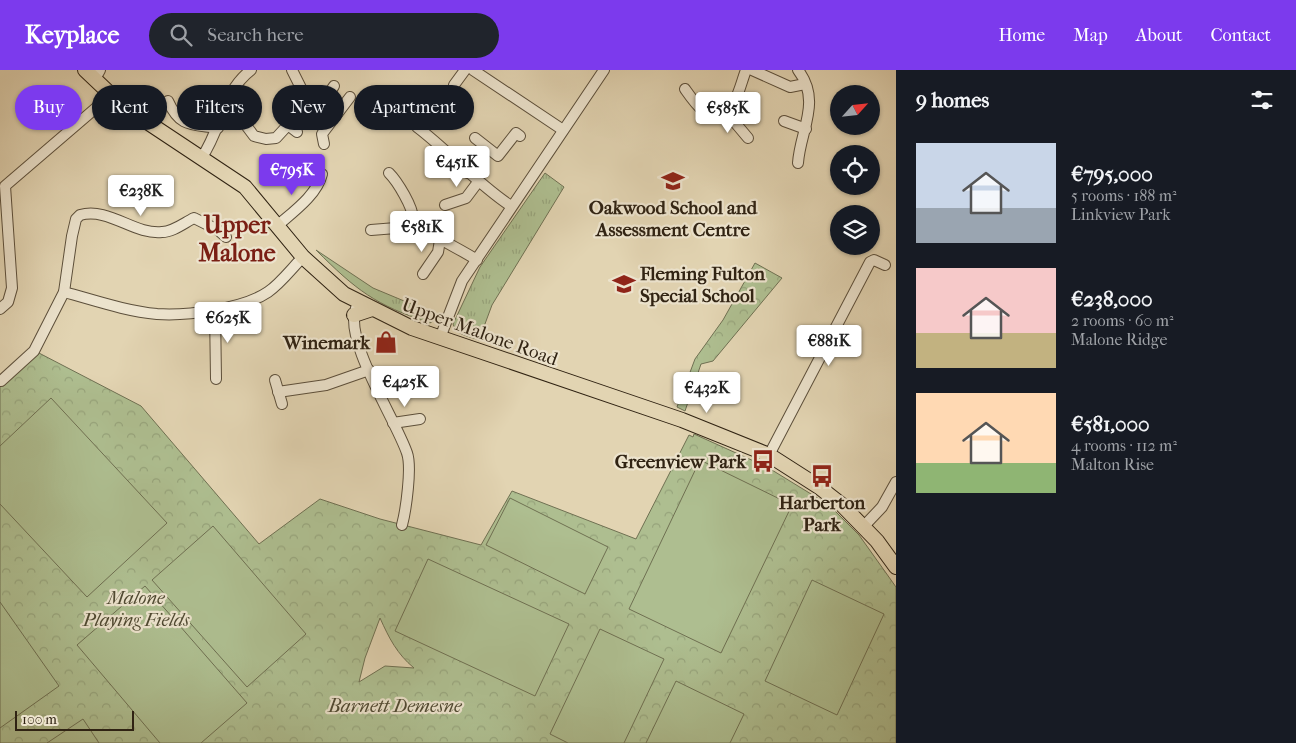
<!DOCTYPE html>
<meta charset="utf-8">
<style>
:root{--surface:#171b24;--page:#20242c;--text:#f1f3f6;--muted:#9ea1a6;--accent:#7c3aed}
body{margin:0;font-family:"IM FELL French Canon",serif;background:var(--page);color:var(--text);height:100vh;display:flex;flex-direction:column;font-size:19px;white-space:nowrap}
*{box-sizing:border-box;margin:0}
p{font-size:16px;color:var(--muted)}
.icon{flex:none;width:28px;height:28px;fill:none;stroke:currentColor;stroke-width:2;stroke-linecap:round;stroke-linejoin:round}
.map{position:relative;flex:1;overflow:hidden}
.drawer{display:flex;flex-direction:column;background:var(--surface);width:400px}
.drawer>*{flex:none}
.banner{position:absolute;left:15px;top:15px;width:475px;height:45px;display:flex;gap:10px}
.needle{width:32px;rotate:63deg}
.controls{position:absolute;left:830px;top:15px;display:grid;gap:10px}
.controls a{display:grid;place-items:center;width:50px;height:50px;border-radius:50%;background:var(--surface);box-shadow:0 1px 4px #0004;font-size:25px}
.scale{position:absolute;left:15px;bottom:12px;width:119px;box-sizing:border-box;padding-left:5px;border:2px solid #302313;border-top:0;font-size:14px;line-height:18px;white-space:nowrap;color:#302313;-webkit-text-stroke:4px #ece3cd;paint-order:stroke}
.price{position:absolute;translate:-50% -42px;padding:0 11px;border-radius:5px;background:#fff;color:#222;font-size:16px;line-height:32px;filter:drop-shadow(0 1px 2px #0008)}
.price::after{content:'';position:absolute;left:50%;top:30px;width:15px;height:11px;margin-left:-8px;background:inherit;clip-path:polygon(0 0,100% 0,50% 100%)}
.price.selected{background:var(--accent);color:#fff}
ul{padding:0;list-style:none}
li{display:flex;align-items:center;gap:15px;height:125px;padding:0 20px}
li span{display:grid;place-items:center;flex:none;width:140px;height:100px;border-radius:0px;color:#555}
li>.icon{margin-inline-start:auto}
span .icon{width:60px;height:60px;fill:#fffc;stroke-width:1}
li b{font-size:21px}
h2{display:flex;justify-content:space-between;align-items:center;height:60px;padding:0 20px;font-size:21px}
.pill{padding:0 18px;border-radius:22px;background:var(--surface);box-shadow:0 1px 4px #0004;font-size:18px;line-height:45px}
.pill.selected{background:var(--accent);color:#fff}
header{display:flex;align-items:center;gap:30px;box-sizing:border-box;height:70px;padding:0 25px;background:var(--accent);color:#fff}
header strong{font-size:24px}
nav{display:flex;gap:28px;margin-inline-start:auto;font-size:18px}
.search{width:350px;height:45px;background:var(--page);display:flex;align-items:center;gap:12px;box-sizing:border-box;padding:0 18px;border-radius:28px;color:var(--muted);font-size:19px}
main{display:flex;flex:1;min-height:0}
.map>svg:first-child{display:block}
.grass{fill:url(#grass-tufts);stroke:#6f7052}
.forest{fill:url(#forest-crowns);stroke:#6f7052;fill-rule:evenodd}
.pitch{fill:#aebe90;stroke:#6f7052}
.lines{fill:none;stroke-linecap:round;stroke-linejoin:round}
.minor-casing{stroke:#5c4f3b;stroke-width:12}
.major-casing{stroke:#302313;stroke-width:16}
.minor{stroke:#ece3cd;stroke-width:10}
.major{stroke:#e2d4b2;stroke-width:14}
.labels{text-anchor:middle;stroke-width:4.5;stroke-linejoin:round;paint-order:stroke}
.poi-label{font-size:19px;font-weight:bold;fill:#302313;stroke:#ece3cd}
.street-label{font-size:19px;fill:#302313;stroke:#ece3cd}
.park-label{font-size:19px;font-style:italic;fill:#504a32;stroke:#ece3cd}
.district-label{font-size:24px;font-weight:bold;fill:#7a1f14;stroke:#ece3cd}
</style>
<header>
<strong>Keyplace</strong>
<div class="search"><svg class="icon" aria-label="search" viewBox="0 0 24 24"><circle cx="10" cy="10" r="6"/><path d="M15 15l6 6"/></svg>Search here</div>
<nav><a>Home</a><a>Map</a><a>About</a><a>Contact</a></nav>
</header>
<main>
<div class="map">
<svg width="896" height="673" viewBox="0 0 896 673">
<defs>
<pattern id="grass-tufts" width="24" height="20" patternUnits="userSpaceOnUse" patternTransform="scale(1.25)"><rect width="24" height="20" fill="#aebe90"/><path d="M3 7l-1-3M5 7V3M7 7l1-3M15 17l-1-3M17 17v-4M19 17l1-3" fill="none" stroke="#96a37b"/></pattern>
<pattern id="forest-crowns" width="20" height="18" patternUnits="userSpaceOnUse" patternTransform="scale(1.25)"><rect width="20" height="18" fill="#aebe90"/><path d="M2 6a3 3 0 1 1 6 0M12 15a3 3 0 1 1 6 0" fill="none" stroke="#96a37b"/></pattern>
</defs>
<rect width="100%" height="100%" fill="#e2d4b2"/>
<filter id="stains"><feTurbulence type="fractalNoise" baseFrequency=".004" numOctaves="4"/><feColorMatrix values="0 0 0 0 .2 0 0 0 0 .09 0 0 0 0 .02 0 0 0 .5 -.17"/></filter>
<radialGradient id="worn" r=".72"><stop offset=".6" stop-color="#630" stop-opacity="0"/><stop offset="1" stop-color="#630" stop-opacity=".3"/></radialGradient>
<g class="grass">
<path d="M545,103L564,117L492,235L479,270C468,266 456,265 453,254L480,197Z"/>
<path d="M316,180L373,218L440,246L430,253C375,235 356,220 316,180Z"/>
</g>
<g class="forest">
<polygon points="755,193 782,208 713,291 701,294 685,341 677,337 695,289 723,250"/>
<path d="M37,282L141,336L259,474L320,429L380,449L481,475L512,421L636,469L689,365L693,367L694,364L767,397L829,435L859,465L896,517V673H0V315ZM380,548C389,568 397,584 414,598L385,596L359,612L365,588Z"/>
</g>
<g class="pitch">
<polygon points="51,328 167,453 87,527 0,434 0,376"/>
<polygon points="700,390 792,435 721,583 629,539"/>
<polygon points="510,428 608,477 585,524 486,475"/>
<polygon points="213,456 306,564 247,617 152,510"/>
<polygon points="428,489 569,554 535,626 395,561"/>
<polygon points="812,510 884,544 837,645 765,611"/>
<polygon points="145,516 247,633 201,673 160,673 77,575"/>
<polygon points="0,532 59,616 0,658"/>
<polygon points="600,559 664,589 624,673 568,673 550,664"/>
<polygon points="676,611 744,644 730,673 646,673"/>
<polygon points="83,649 99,673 47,673"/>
</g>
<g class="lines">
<defs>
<g id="minor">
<polyline points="292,0 303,22 336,45"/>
<polyline points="473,0 563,60"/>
<polyline points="752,0 790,17 805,14"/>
<path d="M798,0C822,31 800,61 798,93"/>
<polyline points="95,9 100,0"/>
<polyline points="454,15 465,0"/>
<path d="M685,19C692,29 712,59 727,43C737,33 741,13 746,0"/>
<path d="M168,31C180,58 192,54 218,58"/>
<polyline points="321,35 334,16"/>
<polyline points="223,40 242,50 254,66 266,69 276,68 288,55 297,62"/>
<polyline points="727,43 748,68"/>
<polyline points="784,51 806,59"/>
<path d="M417,57C450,82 476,113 511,136"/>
<polyline points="475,68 498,86 516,63 520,66"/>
<polyline points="324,74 322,64 350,27"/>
<path d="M202,87C222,58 222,22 251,0"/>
<path d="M389,103C397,111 414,138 413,150C432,167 455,176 477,190"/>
<polyline points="467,103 486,77"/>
<polyline points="445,135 466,128 478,112"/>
<path d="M277,156C293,142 317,125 322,104"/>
<polyline points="371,160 396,158 413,150"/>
<polyline points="423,204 438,182 440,170"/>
<path d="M64,222C94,230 125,241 157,244C187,246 243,239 268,222C281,213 292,198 303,187"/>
<path d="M356,238C343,270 396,350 407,383C412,397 406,440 402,455"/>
<polyline points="0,239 8,232 12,218 5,116 111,25"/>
<polyline points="215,240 216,309"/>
<polyline points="440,268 462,211 604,0"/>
<polyline points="275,310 282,334"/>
<path d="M1,311L34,281L64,222L72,166L76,149L80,145C109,137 134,165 162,162C173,162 184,153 194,148L218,160L226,167"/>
<polyline points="278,322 326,315 369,300"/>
<polyline points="393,353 420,349"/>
<polyline points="769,385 870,192 874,190 885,195"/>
<polyline points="864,456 882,437 896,412"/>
</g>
<g id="major">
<polyline points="85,0 123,36 245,117 303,187 344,224 412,258 682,350 769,385 819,417 842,435 877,471 896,497"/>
<polyline points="354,245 372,239"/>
</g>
</defs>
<use href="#minor" class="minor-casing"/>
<use href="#major" class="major-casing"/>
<use href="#minor" class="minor"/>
<use href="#major" class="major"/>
</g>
<defs>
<symbol id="school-bare" viewBox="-9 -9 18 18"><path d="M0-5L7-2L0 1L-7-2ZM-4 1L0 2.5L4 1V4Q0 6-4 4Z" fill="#8f2418" stroke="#ece3cd" stroke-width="2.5" paint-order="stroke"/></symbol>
<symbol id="shop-bare" viewBox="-9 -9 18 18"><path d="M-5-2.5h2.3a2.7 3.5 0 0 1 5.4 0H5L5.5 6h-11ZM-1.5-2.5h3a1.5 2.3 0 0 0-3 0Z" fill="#8f2418" stroke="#ece3cd" stroke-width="2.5" paint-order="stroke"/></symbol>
<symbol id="bus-bare" viewBox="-9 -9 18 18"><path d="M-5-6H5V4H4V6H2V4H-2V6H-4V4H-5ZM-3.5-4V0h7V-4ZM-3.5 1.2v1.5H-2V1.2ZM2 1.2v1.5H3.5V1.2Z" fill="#8f2418" stroke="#ece3cd" stroke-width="2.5" paint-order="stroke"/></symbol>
</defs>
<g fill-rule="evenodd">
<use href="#school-bare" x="657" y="95" width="32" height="32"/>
<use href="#school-bare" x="608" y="198" width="32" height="32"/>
<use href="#shop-bare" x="370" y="256" width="32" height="32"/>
<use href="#bus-bare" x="747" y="375" width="32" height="32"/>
<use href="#bus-bare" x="806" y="390" width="32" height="32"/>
</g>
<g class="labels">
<g class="poi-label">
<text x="673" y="144">Oakwood School and<tspan x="673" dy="22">Assessment Centre</tspan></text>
<text x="640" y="210" text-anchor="start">Fleming Fulton<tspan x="640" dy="22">Special School</tspan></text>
<text x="370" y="279" text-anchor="end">Winemark</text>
<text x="746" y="398" text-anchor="end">Greenview Park</text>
<text x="822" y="439">Harberton<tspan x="822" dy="22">Park</tspan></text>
</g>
<g class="street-label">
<text transform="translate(480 261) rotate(20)" y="7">Upper Malone Road</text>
</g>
<g class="park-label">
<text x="136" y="534">Malone<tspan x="136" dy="22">Playing Fields</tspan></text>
<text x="395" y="642">Barnett Demesne</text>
</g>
<g class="district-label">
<text x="237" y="163">Upper<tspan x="237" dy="28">Malone</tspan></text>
</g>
</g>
<rect width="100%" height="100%" filter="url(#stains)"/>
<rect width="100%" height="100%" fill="url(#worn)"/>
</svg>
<div class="controls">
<a><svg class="needle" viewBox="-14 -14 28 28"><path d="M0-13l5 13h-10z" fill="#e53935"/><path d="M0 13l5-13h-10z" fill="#9ea1a6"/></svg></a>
<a><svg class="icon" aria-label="locate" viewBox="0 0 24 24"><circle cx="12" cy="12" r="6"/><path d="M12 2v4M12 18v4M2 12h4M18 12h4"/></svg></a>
<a><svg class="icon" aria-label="layers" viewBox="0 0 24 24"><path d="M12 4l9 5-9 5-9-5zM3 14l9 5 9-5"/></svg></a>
</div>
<div class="scale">100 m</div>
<b class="price" style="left:728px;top:64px">€585K</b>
<b class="price" style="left:457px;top:118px">€451K</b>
<b class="price selected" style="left:292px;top:126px">€795K</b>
<b class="price" style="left:141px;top:147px">€238K</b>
<b class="price" style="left:422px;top:183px">€581K</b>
<b class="price" style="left:228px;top:274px">€625K</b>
<b class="price" style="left:829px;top:297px">€881K</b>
<b class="price" style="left:405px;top:338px">€425K</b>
<b class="price" style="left:707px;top:344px">€432K</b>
<div class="banner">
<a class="pill selected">Buy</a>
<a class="pill">Rent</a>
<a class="pill">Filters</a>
<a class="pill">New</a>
<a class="pill">Apartment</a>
</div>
</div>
<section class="drawer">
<h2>9 homes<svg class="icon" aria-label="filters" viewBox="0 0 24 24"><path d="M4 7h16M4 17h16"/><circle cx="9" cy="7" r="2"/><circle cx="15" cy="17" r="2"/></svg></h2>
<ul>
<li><span style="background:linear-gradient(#c9d6e8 65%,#9aa5b1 0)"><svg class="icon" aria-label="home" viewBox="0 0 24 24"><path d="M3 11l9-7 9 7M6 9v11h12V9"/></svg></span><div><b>€795,000</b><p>5 rooms · 188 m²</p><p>Linkview Park</p></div></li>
<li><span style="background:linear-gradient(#f6c9c9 65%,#c2b280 0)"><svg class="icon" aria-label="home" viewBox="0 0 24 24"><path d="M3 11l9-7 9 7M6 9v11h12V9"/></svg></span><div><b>€238,000</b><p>2 rooms · 60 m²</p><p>Malone Ridge</p></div></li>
<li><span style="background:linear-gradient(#ffd9b3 70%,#8fb573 0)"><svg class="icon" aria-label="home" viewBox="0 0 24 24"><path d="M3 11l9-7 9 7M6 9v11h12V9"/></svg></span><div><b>€581,000</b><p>4 rooms · 112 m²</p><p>Malton Rise</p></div></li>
</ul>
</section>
</main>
